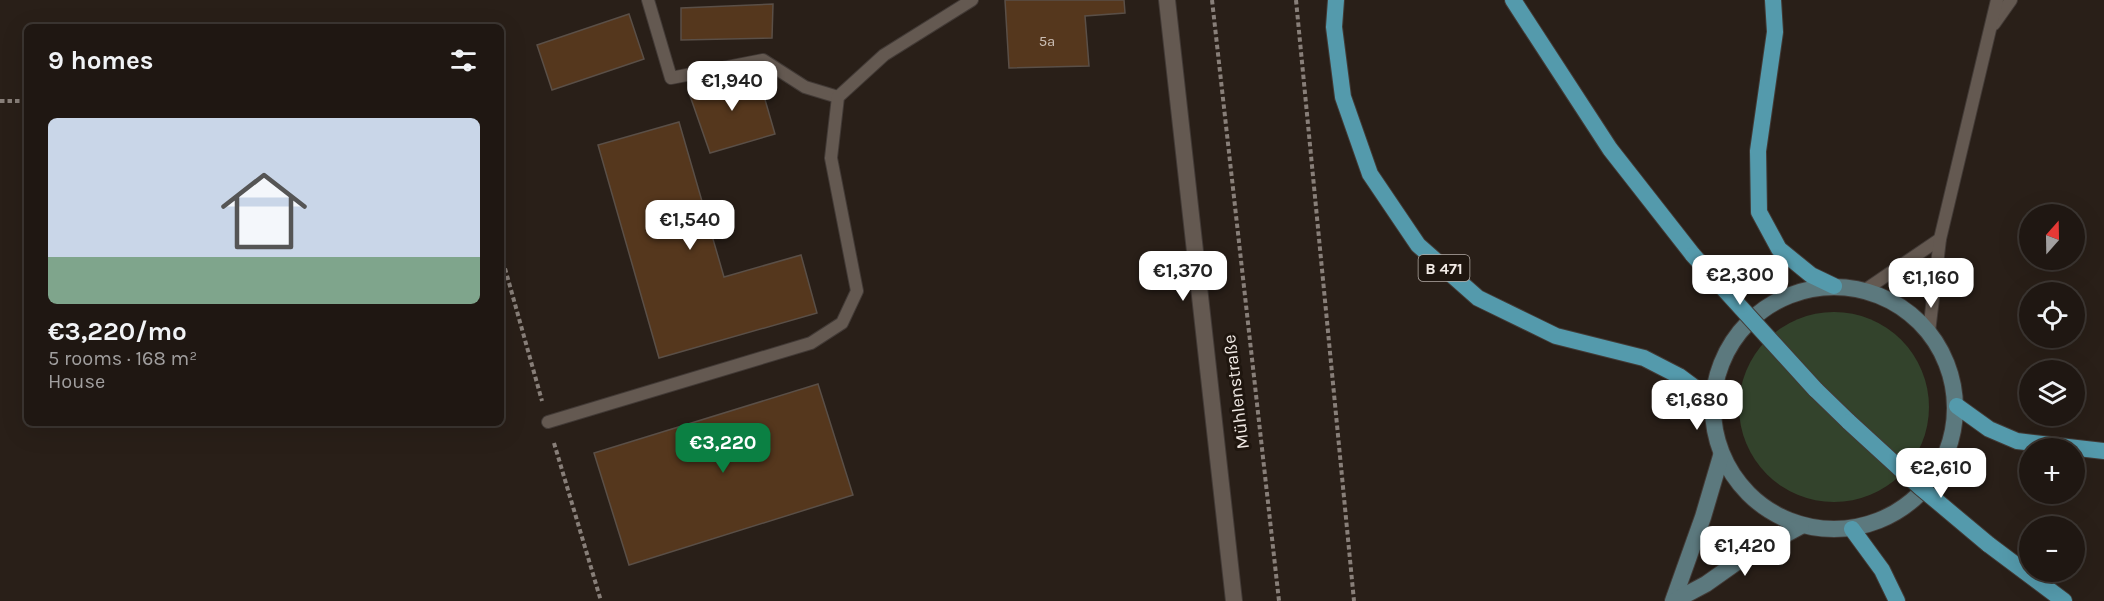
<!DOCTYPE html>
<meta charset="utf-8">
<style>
:root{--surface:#1f1712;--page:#27201b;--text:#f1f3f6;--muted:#a19f9f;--line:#3c3632;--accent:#0b8043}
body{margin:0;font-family:Karla,sans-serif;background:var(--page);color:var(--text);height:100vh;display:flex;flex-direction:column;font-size:22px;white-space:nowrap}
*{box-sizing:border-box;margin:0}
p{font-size:20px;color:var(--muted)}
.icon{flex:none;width:33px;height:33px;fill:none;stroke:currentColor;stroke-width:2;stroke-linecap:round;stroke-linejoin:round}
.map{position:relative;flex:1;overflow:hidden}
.drawer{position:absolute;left:24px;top:24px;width:480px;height:402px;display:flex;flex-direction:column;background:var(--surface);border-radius:9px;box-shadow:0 6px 24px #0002,0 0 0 2px var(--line)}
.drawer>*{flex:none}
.needle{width:39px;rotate:20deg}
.tools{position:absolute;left:2019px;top:204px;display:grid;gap:12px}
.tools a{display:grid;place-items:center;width:66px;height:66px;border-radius:50%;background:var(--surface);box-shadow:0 6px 24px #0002,0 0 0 2px var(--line);font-size:30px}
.price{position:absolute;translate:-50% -51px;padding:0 14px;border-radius:12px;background:#fff;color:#222;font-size:20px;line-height:39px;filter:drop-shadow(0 2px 3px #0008)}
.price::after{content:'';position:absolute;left:50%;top:36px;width:18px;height:14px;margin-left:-9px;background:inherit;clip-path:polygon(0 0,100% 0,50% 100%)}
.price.selected{background:var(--accent);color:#fff}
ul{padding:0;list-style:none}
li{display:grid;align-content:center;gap:12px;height:318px;padding:0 24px}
li span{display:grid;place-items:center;height:186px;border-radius:9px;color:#555}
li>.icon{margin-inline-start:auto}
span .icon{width:108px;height:108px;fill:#fffc;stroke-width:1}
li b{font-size:26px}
h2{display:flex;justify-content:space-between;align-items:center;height:72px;padding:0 24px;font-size:26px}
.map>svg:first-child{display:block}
.green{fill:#33432c}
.building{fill:#55371d;stroke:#5a4f47;stroke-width:1.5}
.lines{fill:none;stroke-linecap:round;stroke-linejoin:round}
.service-casing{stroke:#423a36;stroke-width:14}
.minor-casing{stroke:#423a36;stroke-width:18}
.secondary-casing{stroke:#423a36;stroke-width:18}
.primary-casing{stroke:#423a36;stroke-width:18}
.path{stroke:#887f79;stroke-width:4;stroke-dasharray:4.5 3;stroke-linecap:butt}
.service{stroke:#645951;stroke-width:12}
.minor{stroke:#645951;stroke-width:16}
.secondary{stroke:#5c797e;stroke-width:16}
.primary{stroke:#549aac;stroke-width:16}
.primary-bridge-casing{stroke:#423a36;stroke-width:18;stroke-linecap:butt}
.primary-bridge{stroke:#549aac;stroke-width:16}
.labels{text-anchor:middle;stroke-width:6;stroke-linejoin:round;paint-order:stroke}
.number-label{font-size:15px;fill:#cabdb3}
.shield{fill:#1f160f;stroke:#b2aaa5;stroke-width:1.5}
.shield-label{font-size:16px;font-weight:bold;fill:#f1eae5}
.street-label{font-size:18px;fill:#f1eae5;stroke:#1f160f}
</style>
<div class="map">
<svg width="2104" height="601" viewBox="0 0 2104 601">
<rect width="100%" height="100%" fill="#291f18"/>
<circle class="green" cx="1834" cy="407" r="95"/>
<g class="building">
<polygon points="1005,0 1124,0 1125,13 1085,16 1089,66 1009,68"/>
<polygon points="773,4 772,38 681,40 681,8"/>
<polygon points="629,14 644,59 552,90 537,45"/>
<polygon points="757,72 775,134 710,153 688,90"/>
<polygon points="679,122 724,277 801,255 817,313 659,358 598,145"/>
<polygon points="818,384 853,495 629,565 594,453"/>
</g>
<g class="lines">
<defs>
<g id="service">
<polyline points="648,0 671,78 763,60 805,87 838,97"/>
<polyline points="1994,24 2011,0"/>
<polyline points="1865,290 1940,239"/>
<polyline points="1929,332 1940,239 1997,0"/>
<polyline points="548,422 811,343 842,323 857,291 831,158 838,97 884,55 972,0"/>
</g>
<polyline id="minor" points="1167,0 1234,601"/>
<g id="secondary">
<circle cx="1834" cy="408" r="121"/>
<polyline points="1673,601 1703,517 1721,456"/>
<polyline points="1674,601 1706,584 1747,555 1801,526"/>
</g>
<g id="primary">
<polyline points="1336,0 1334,27 1343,97 1370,174 1418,245 1478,298 1556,336 1644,358 1679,376 1710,399"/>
<polyline points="1513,0 1610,149 1693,255"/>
<polyline points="1773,0 1775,32 1758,151 1759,212 1779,249 1811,275 1834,286"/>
<polyline points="1815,389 1849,422"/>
<polyline points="1957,406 1989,429 2017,441 2104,451"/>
<polyline points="1852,529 1882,570 1897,601"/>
<polyline points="1988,544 2064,601"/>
</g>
</defs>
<use href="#service" class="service-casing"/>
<use href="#minor" class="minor-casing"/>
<use href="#secondary" class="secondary-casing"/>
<use href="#primary" class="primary-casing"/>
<g class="path">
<polyline points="1212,0 1279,601"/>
<polyline points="1296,0 1354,601"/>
<polyline points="0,101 27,101"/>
<polyline points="501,254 542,401"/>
<polyline points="554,443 601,601"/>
</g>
<use href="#service" class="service"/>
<use href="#minor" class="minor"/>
<use href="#secondary" class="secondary"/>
<use href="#primary" class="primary"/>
<defs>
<g id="primary-bridge">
<polyline points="1693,255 1815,389"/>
<polyline points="1849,422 1920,487 1988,544"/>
</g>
</defs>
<use href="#primary-bridge" class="primary-bridge-casing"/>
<use href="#primary-bridge" class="primary-bridge"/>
</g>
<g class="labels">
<g class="number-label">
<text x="1047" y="46">5a</text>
</g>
<rect class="shield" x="1418.5" y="255" width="51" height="26" rx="4.5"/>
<g class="shield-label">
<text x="1444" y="274">B 471</text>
</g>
<g class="street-label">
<text transform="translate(1236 392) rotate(-97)" y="6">Mühlenstraße</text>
</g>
</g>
</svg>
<div class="tools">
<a><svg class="needle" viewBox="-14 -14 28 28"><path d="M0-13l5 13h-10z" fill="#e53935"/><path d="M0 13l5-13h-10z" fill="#a19f9f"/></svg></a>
<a><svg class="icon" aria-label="locate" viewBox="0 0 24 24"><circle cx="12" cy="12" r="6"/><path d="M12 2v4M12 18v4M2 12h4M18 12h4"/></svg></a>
<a><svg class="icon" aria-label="layers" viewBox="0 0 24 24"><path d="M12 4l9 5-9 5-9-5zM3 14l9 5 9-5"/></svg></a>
<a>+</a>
<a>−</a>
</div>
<b class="price" style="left:732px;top:112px">€1,940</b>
<b class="price" style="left:690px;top:251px">€1,540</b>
<b class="price" style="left:1183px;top:302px">€1,370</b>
<b class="price" style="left:1740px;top:306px">€2,300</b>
<b class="price" style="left:1931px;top:309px">€1,160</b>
<b class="price" style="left:1697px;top:431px">€1,680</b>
<b class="price selected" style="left:723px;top:474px">€3,220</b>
<b class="price" style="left:1941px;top:499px">€2,610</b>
<b class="price" style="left:1745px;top:577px">€1,420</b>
<section class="drawer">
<h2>9 homes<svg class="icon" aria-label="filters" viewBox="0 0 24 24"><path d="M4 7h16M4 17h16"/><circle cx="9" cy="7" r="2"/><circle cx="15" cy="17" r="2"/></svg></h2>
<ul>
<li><span style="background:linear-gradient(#c9d6e8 75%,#7fa58c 0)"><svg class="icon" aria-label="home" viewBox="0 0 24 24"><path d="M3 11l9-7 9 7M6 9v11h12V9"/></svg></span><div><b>€3,220/mo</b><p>5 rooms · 168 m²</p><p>House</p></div></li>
</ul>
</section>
</div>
